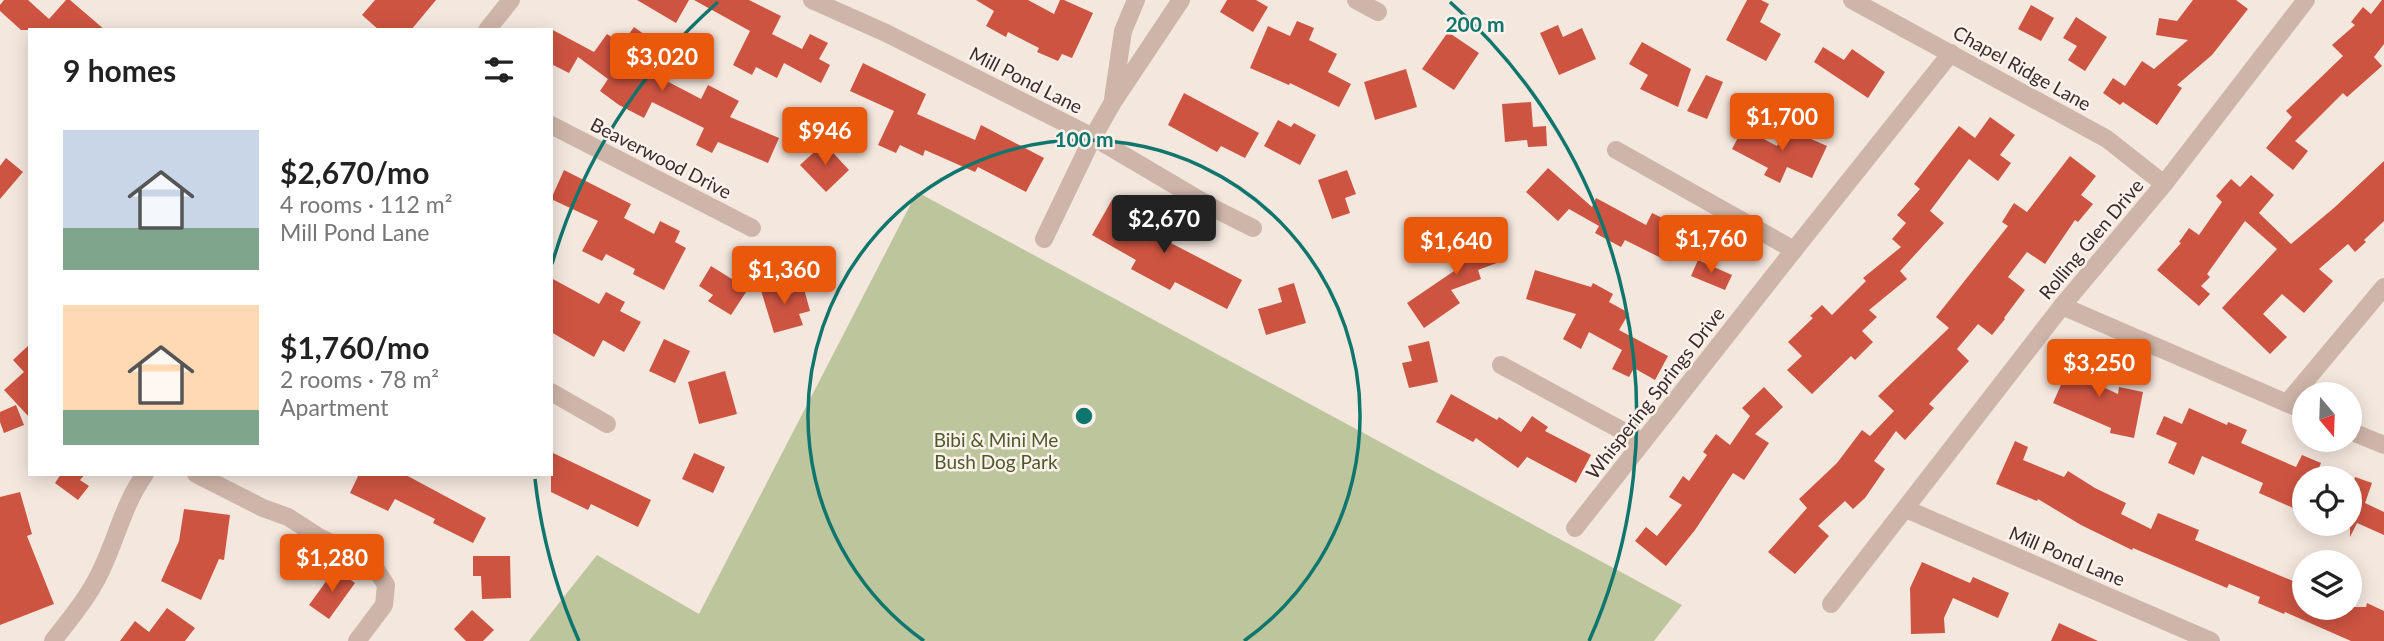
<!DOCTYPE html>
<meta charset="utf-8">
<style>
:root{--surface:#fff;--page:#f2f2f2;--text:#222;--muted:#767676;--accent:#ea580c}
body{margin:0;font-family:Lato,sans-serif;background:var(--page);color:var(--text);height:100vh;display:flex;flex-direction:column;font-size:26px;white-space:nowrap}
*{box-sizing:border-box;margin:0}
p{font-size:23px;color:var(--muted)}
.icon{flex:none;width:38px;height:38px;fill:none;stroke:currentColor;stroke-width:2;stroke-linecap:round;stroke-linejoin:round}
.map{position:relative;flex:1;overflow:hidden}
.panel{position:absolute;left:28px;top:28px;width:525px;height:448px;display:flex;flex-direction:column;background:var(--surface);border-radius:0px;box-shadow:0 4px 18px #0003}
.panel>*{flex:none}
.needle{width:46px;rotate:161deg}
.buttons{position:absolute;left:2292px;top:382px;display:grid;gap:14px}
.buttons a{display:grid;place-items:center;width:70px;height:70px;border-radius:50%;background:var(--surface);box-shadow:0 4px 18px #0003;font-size:35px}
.price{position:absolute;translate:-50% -60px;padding:0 16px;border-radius:7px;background:var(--accent);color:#fff;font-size:23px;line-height:46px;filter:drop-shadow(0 2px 4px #0008)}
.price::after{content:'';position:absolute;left:50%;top:42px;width:21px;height:16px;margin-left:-10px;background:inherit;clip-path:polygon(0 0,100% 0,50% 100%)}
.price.on{background:#222;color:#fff}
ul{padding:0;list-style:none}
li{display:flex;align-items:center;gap:21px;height:175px;padding:0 35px}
li span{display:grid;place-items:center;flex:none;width:196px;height:140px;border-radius:0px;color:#555}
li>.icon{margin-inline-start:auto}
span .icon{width:84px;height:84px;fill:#fffc;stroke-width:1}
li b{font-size:30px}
h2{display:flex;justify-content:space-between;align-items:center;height:84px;padding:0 35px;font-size:30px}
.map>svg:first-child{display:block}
.green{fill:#bcc59c}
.building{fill:#ce5442}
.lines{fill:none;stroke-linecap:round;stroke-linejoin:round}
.street{stroke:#ceb5a9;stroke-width:18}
.ring{fill:none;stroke:#0f766e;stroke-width:3.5}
.labels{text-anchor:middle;stroke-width:5;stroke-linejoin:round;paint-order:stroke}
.street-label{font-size:19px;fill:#3a2c29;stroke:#fbf2eb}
.park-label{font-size:19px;fill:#4f5a2b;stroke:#fbf2eb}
.centre{fill:#0f766e;stroke:#fbf2eb;stroke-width:3.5}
.ring-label{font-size:21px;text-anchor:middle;font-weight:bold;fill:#0f766e;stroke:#fbf2eb;stroke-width:5;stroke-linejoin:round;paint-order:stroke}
</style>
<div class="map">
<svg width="2384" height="641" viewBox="0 0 2384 641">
<rect width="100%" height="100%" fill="#f4e7de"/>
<polygon class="green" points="917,192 1682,605 1654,641 529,641 597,555 699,614"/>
<g class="building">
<polygon points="4,0 28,0 49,19 66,0 70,0 105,30 21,30 0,11 0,5"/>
<polygon points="375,0 436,0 411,30 379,30 362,15"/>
<polygon points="637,0 689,0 676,23"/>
<polygon points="694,0 749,0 781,16 772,34 802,49 810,34 828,43 819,59 830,65 821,83 784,63 777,78 756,67 752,75 733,65 750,31"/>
<polygon points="976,0 1028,0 1054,14 1060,0 1064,0 1093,13 1072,58 1062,54 1058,61 1037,52 1039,48 1008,32 1006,37 986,26 994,11"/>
<polygon points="1227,0 1256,0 1268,7 1253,32 1220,12"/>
<polygon points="1747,0 1761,0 1769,4 1760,22 1781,34 1766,61 1726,40"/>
<polygon points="2193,0 2236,0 2248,9 2212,55 2177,85 2182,88 2157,125 2123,102 2120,105 2103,93 2113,78 2125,86 2142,61 2154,69 2188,40 2156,35 2159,18 2177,21"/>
<polygon points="2382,0 2384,0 2384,44 2374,57 2382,66 2347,97 2343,93 2295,141 2308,151 2293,170 2266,148 2292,117 2286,111 2343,56 2332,45 2355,25 2351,22 2363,7 2371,14"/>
<polygon points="2031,5 2054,18 2041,41 2018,29"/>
<polygon points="2076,17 2107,37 2085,71 2068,60 2077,46 2063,38"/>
<polygon points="1297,21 1314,28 1309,40 1337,54 1328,72 1351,84 1339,107 1290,83 1289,85 1250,68 1268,26 1290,36"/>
<polygon points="1558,25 1563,37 1582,28 1596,59 1559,75 1540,33"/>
<polygon points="634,27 655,42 638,66 701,99 708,85 739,101 730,117 779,138 768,163 718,142 712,153 696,145 704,128 652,102 644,118 619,105 600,91 608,79 578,57 569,73 551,64 551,29 594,52 607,34 622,44"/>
<polygon points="1448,32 1479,53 1454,90 1422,69"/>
<polygon points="1642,42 1691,69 1678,107 1640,89 1648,75 1629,64"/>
<polygon points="1823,47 1844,60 1852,49 1885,72 1868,98 1814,62"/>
<polygon points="863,63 926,94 917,114 975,140 981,125 1044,158 1026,192 978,167 975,172 925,150 923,156 900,145 896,153 878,145 894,111 850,91"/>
<polygon points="1406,69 1417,107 1375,120 1364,82"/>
<polygon points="1706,75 1723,82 1707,119 1687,111"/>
<polygon points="1184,93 1259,133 1245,158 1221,146 1217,152 1168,125"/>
<polygon points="1531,102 1533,127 1546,126 1547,146 1528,147 1527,140 1505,142 1502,104"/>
<polygon points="1990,117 2015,135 2000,155 2011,163 1998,181 1969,159 1930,211 1944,223 1900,271 1907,279 1869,310 1877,317 1862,331 1873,342 1855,360 1851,356 1812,394 1787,370 1802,356 1788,342 1813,318 1810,316 1822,305 1832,315 1866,281 1863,278 1901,247 1892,239 1906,223 1897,215 1920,189 1914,184 1959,126 1975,138"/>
<polygon points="1278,120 1291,127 1294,123 1316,135 1300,165 1264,146"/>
<polygon points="1743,128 1777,146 1786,128 1827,146 1812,178 1787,167 1780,183 1764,175 1768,168 1732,149"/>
<polygon points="824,143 849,170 826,192 800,165"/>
<polygon points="2070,156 2096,176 2081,195 2093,204 2078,222 2075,220 2045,264 2027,252 2008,277 2025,290 2004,318 2005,319 1992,335 1978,324 1957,349 1969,361 1929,404 1934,408 1905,440 1896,431 1874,461 1885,469 1865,498 1853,509 1845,501 1818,526 1829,536 1795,574 1768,552 1807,508 1799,499 1837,463 1862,430 1870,436 1894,411 1878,396 1949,328 1936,317 2008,226 2002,222 2014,203 2027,212"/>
<polygon points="6,158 23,172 0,199 0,166"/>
<polygon points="2384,161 2384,221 2364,240 2366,242 2355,252 2348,244 2319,269 2333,281 2304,313 2282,294 2263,314 2287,337 2270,354 2222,308 2277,249 2245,221 2207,274 2210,277 2201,286 2210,294 2199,306 2157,270 2181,243 2179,242 2189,228 2199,235 2222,202 2216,196 2231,179 2240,187 2251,175 2274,195 2259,213 2291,244 2335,207"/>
<polygon points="1548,168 1592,207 1596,198 1646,225 1652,213 1679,226 1663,259 1625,240 1621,247 1595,233 1599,226 1569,209 1558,221 1526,192"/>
<polygon points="564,170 631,204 624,218 654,234 660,221 680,231 675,242 686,248 664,290 633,274 635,269 606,254 602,261 582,251 598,221 551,199"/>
<polygon points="1347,170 1356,194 1345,198 1350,213 1332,219 1318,180"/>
<polygon points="1112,200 1155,224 1159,217 1175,226 1167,241 1242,280 1227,309 1175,282 1170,290 1131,269 1136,260 1092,235"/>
<polygon points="1490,230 1502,261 1478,270 1481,279 1451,290 1460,303 1424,328 1407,303 1457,269 1448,245"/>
<polygon points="1698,260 1732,275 1725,290 1691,276"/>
<polygon points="711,266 748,289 731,315 708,301 713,295 699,286"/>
<polygon points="1535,270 1591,287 1593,283 1613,294 1609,302 1629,313 1619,330 1668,356 1655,380 1634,368 1629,377 1612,369 1622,350 1589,332 1581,349 1563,339 1576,314 1526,299"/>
<polygon points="551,278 599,304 606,292 625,302 620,311 641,322 624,352 603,340 594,357 551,332"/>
<polygon points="776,278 781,296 804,289 810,311 799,314 803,325 774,333 759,284"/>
<polygon points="1294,283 1306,323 1266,335 1258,309 1282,302 1278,288"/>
<polygon points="664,339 690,351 675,383 649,371"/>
<polygon points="1429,341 1438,382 1409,388 1402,363 1412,361 1408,346"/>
<polygon points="30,344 30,418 4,390 24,372 13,360"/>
<polygon points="2075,353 2096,362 2088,380 2118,394 2119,387 2143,392 2134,438 2110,433 2111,428 2053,403"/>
<polygon points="725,371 737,414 699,424 688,382"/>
<polygon points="1764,387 1783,407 1755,434 1769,443 1744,480 1733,473 1695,530 1666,566 1635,541 1646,527 1657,536 1682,505 1669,497 1683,476 1689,481 1707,455 1703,452 1716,434 1730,445 1750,416 1742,408"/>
<polygon points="1451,394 1497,420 1499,417 1521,432 1532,416 1548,427 1545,431 1591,455 1576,483 1527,457 1518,468 1476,438 1473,442 1436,422"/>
<polygon points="16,405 24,425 4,433 0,422 0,412"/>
<polygon points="2189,408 2227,425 2228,422 2247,430 2241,443 2296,467 2302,455 2321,463 2315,478 2305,478 2305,501 2300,511 2259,493 2263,483 2202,456 2194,475 2168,463 2177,443 2156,434 2164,416 2182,424"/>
<polygon points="2015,441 2028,447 2023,460 2064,477 2068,471 2095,488 2126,503 2121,514 2151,529 2158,513 2199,530 2195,540 2305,586 2305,607 2366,607 2367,603 2384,611 2384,641 2351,641 2285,612 2284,614 2258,603 2260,597 2229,584 2227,588 2133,548 2132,550 2081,525 2038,499 2037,501 1996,484"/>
<polygon points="551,452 651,500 638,527 591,504 588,510 551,492"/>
<polygon points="694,453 725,467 713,493 682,479"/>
<polygon points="61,474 85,474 80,480 89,486 78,500 55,483"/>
<polygon points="359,474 404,474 486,518 473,543 433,523 435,519 395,499 388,511 350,493"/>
<polygon points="2355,477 2372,483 2365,503 2384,512 2384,535 2357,523 2350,537 2350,480 2354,481"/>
<polygon points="20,492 32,534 27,536 54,604 0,625 0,497"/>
<polygon points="184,509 230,515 224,560 219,559 201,600 161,581 179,541"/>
<polygon points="473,556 510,556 511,598 482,599 481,576 473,576"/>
<polygon points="1922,562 1970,583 1973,577 2009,593 1998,618 1953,598 1944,618 1945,633 1911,634 1910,588"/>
<polygon points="335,569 355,583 329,619 309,605"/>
<polygon points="167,608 195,628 185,641 120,641 135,621 149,632"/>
<polygon points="472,610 494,630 483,641 466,641 454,629"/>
<polygon points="2059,623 2098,641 2051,641"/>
</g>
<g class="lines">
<g class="street">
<polyline points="812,0 886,33 1093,137 1215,209 1253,228"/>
<polyline points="1356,0 1378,12"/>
<polyline points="1852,0 2107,139 2164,184"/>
<polyline points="487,30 511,0"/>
<polyline points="1113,99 1123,31 1136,0"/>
<polyline points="551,125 752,228"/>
<polyline points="1616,150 1794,250"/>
<polyline points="1044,239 1093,137 1113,102 1181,0"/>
<polyline points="2062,306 2305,411"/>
<polyline points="1501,365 1643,442"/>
<polyline points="551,392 607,424"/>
<polyline points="2287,403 2384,287"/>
<polyline points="2350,431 2384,445"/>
<polyline points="196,474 263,508 288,517 319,537 372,563 386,585 384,605 357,641"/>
<polyline points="1906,509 2211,641"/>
<polyline points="1575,528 1794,250 1951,53"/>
<polyline points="1831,604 2062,306 2164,184 2306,0"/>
<path d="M53,641C72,616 92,593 104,564C118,533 125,502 145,474"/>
</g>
</g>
<g class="ring">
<path d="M924 641A276 276 0 1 1 1244 641"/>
<path d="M579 641A553 553 0 0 1 535 479M552 264A553 553 0 0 1 718 2M1450 2A553 553 0 0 1 1589 641"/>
</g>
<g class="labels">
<g class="street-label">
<text transform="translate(2022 68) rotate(29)" y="7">Chapel Ridge Lane</text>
<text transform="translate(1026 80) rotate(27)" y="7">Mill Pond Lane</text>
<text transform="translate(661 158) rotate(27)" y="7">Beaverwood Drive</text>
<text transform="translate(2091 239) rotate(-50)" y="7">Rolling Glen Drive</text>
<text transform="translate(1655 393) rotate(-52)" y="7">Whispering Springs Drive</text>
<text transform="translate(2067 556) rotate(23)" y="7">Mill Pond Lane</text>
</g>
<g class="park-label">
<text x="996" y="447">Bibi &amp; Mini Me<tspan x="996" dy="22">Bush Dog Park</tspan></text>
</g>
</g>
<circle cx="1084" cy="416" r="10" class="centre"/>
<g class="ring-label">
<text x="1475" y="32">200 m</text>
<text x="1084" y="147">100 m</text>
</g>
</svg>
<div class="buttons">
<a><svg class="needle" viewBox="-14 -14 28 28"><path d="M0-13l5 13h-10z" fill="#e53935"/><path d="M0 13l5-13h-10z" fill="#767676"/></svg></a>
<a><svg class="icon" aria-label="locate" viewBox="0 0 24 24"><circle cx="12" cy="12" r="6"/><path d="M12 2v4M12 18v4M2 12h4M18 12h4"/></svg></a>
<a><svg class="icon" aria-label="layers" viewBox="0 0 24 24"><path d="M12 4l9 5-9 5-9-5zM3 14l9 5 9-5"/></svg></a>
</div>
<b class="price" style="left:662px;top:93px">$3,020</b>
<b class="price" style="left:1782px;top:153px">$1,700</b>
<b class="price" style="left:825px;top:167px">$946</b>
<b class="price on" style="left:1164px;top:255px">$2,670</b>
<b class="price" style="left:1711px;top:275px">$1,760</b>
<b class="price" style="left:1456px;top:277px">$1,640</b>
<b class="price" style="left:784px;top:306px">$1,360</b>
<b class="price" style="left:2099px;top:399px">$3,250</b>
<b class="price" style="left:332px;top:594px">$1,280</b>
<section class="panel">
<h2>9 homes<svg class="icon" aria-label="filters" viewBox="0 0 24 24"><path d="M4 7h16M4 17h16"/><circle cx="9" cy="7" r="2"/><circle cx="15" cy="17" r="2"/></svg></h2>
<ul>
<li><span style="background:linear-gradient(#c9d6e8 70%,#7fa58c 0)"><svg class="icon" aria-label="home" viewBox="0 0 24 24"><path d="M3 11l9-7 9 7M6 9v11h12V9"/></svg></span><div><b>$2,670/mo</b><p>4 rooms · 112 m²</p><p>Mill Pond Lane</p></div></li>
<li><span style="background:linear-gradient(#ffd9b3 75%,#7fa58c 0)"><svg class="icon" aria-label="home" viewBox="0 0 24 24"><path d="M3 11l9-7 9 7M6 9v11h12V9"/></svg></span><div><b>$1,760/mo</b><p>2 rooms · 78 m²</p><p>Apartment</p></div></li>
</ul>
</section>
</div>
